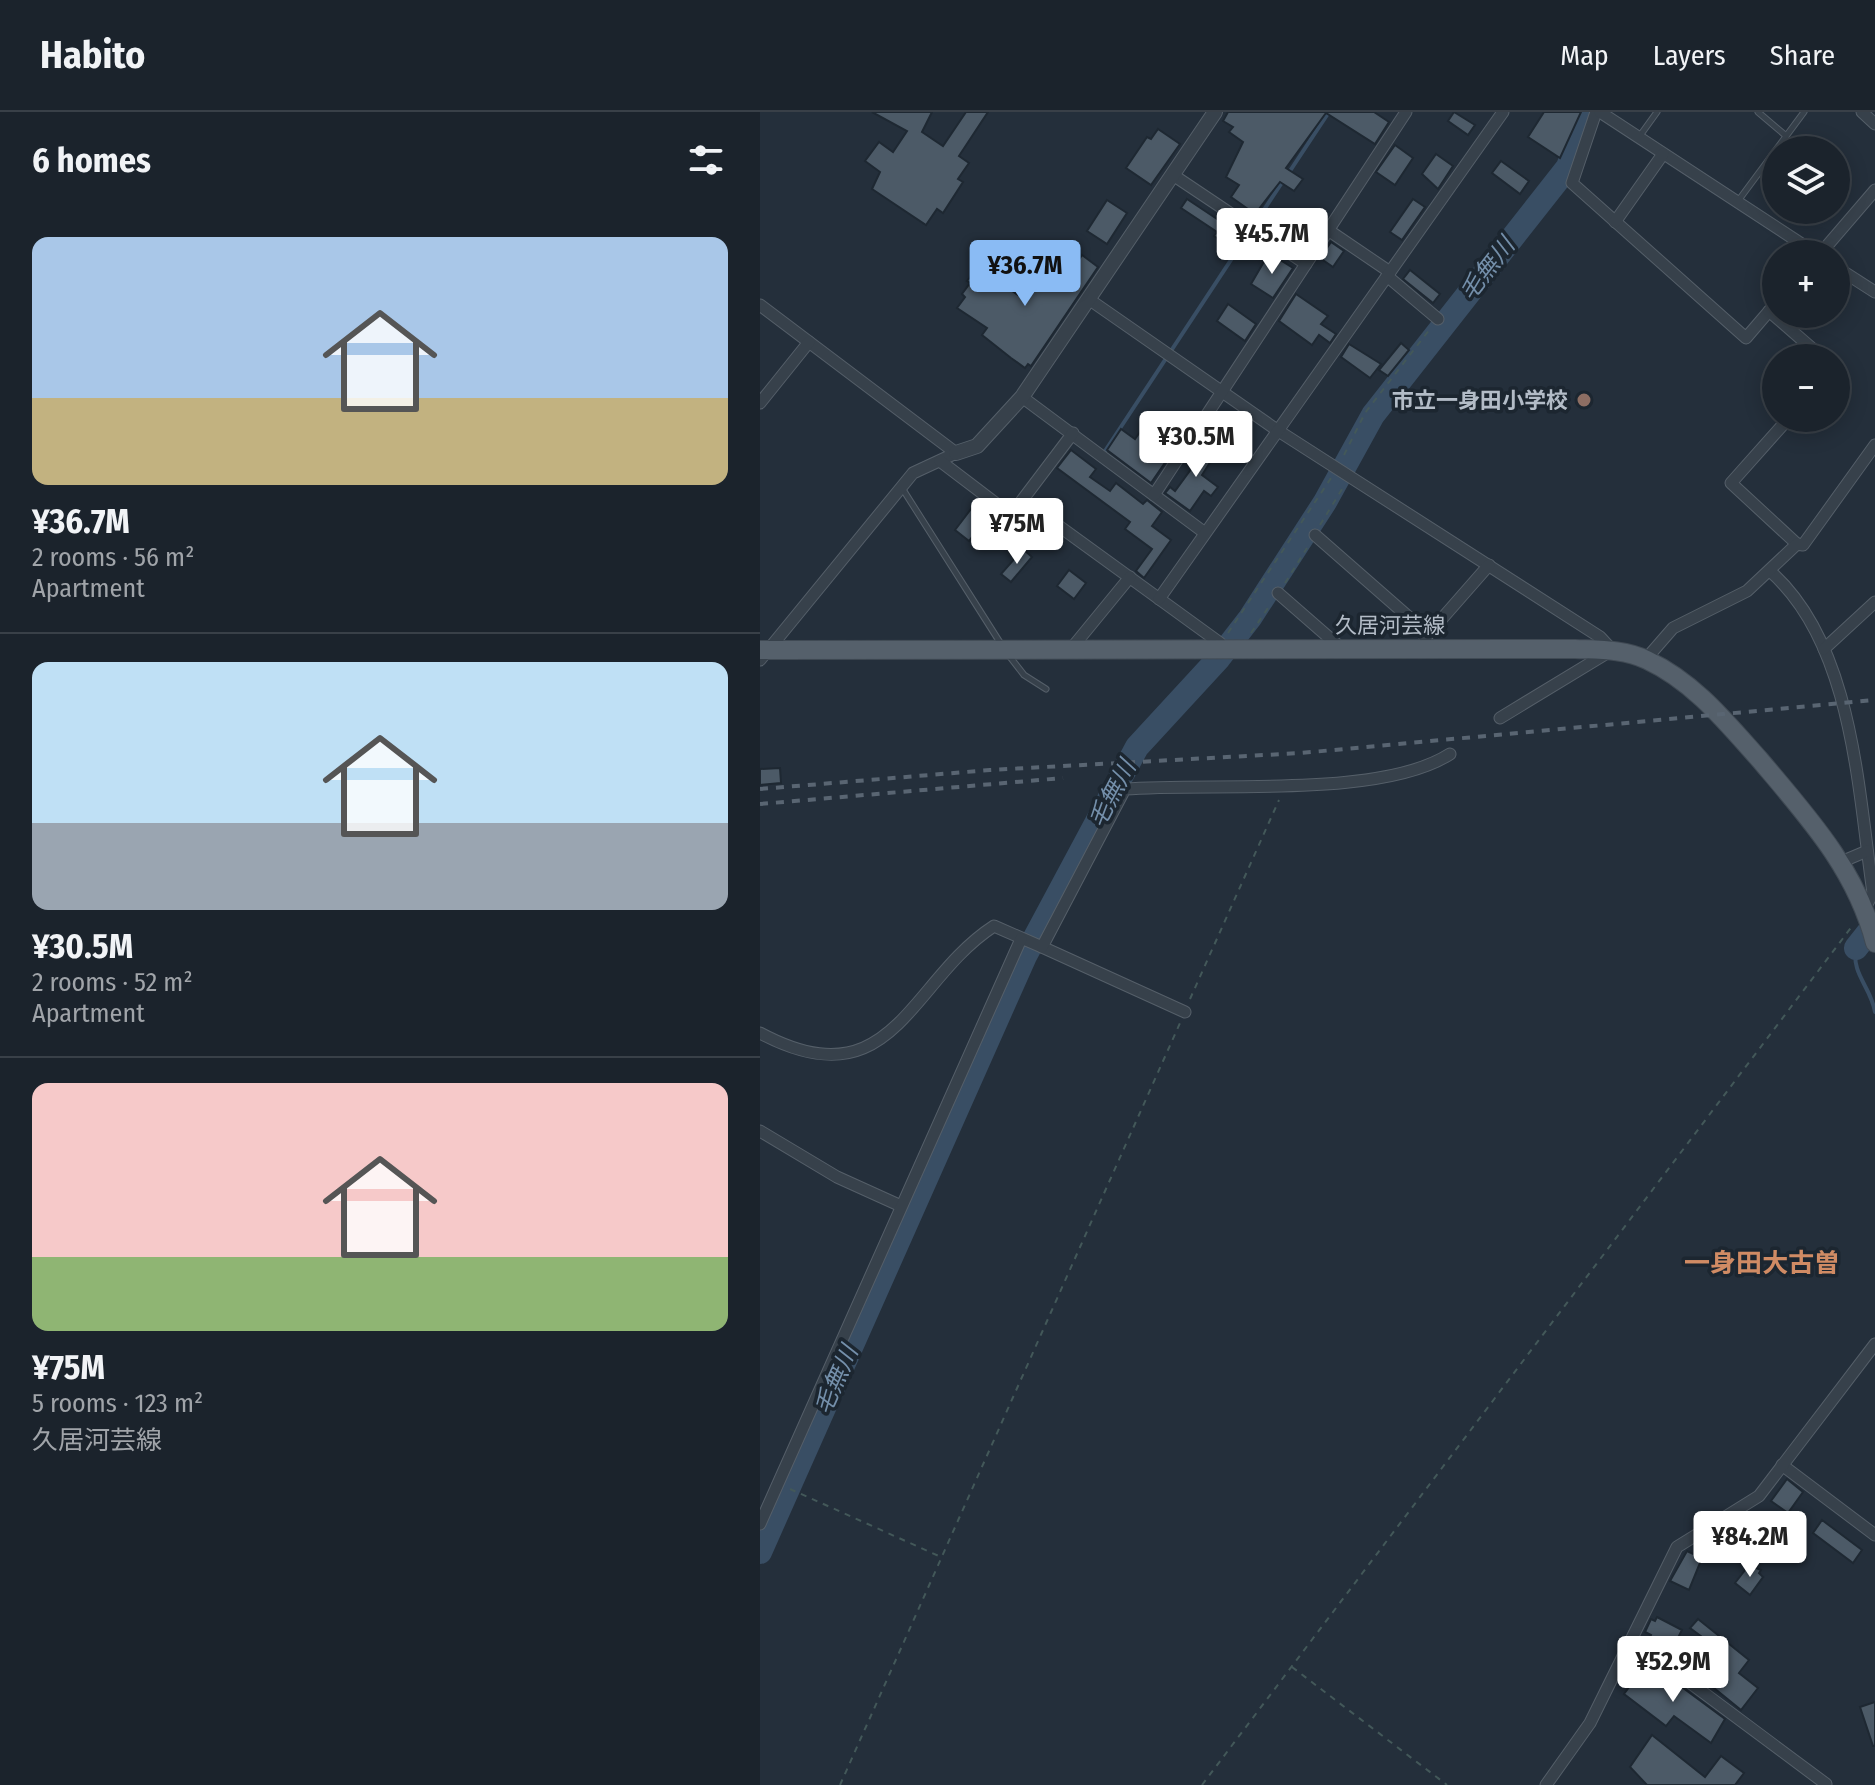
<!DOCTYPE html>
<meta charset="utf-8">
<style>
:root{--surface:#1b232c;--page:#242b34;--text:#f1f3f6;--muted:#a0a4a9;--line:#394048;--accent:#8abbf4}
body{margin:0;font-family:"Fira Sans Condensed","Noto Sans JP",sans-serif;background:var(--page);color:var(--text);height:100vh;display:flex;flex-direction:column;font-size:30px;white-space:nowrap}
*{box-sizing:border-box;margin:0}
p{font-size:26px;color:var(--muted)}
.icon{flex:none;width:44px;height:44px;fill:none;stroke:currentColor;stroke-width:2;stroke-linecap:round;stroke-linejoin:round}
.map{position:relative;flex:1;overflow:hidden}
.drawer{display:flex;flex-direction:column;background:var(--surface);width:760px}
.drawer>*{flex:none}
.controls{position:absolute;left:1002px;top:24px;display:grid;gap:16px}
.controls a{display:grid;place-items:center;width:88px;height:88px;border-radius:50%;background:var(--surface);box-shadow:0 4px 20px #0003,0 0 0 2px var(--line);font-size:40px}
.price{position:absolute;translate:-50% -68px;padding:0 18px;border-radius:8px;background:#fff;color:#222;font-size:26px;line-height:52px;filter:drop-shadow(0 2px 4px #0008)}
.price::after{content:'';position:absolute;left:50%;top:48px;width:24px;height:18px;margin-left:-12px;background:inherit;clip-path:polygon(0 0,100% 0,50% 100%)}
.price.active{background:var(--accent);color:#111}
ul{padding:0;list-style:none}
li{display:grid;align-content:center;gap:16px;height:424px;padding:0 32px}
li+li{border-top:2px solid var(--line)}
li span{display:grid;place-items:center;height:248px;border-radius:16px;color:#555}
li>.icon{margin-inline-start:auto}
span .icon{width:144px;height:144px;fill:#fffc;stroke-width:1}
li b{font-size:34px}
h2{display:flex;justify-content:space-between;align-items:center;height:96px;padding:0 32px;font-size:34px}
header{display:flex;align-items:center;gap:48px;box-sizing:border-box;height:112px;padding:0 40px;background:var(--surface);border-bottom:2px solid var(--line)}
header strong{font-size:38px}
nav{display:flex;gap:44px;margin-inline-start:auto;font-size:28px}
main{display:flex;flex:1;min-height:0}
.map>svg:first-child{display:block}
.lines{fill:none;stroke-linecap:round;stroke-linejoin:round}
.stream{stroke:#394e64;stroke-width:4}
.river{stroke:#394e64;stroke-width:24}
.building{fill:#4c5a67;stroke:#1e2832;stroke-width:2}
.service-casing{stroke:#555f69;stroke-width:7}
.minor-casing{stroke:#555f69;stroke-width:13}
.tertiary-casing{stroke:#555f69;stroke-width:16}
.primary-casing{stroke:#404a54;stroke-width:20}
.path{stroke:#435859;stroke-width:2;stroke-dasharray:6 6;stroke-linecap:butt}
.service{stroke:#37414b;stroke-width:5}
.minor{stroke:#37414b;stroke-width:11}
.tertiary{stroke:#37414b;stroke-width:14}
.primary{stroke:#55606b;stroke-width:18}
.rail{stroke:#596572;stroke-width:4;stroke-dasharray:8 8;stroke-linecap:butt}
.education-dot{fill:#8d6e63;stroke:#1c2630;stroke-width:3}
.labels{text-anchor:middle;stroke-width:7;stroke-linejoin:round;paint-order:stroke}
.poi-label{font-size:22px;font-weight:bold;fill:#b3bcc7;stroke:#1c2630;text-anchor:end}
.street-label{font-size:22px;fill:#b3bcc7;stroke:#1c2630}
.water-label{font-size:24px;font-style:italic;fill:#748faa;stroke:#1c2630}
.quarter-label{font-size:26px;font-weight:bold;fill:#d08b64;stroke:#1c2630}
</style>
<header>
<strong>Habito</strong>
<nav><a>Map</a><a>Layers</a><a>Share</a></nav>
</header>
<main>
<section class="drawer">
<h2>6 homes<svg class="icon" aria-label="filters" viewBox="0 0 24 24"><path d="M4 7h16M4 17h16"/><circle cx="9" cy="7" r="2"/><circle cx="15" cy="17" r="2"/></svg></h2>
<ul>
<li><span style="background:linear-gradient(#a9c7e8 65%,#c2b280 0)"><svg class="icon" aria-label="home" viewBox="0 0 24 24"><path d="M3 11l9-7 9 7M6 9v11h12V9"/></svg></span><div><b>¥36.7M</b><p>2 rooms · 56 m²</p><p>Apartment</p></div></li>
<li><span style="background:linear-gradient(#bfe0f5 65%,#9aa5b1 0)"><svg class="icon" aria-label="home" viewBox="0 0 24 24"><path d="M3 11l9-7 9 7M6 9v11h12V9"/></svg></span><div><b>¥30.5M</b><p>2 rooms · 52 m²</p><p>Apartment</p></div></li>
<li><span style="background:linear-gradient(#f6c9c9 70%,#8fb573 0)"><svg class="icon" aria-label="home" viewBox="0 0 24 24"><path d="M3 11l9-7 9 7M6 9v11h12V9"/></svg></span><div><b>¥75M</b><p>5 rooms · 123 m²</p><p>久居河芸線</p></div></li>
</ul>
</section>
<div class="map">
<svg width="1115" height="1673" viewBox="0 0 1115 1673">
<rect width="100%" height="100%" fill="#242f3b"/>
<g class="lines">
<g class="stream">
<polyline points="528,62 569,0"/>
<polyline points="345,339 523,69"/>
<path d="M1096,836C1091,862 1111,875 1115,900"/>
</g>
<g class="river">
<polyline points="1096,836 1115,812"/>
<polyline points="0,1440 265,844 377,635 459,546 490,506 565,390 613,303 808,55 827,0"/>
</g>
</g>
<g class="building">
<polygon points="112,0 172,0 162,20 183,34 206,0 228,0 199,44 209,51 198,67 203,70 183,101 177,97 166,113 112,77 120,60 105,49 119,30 133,40 147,19"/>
<polygon points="468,0 614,0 629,10 615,32 566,1 526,56 543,67 534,79 520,70 495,102 471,85 479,73 466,65 483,30 469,20 473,15 463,9"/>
<polygon points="694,0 715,13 708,23 688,9"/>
<polygon points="784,0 821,0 800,46 768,25"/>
<polygon points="398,17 420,32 391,73 366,56 387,25 391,27"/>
<polygon points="635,33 653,46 635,73 616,60"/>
<polygon points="676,42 693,54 678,77 662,62"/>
<polygon points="741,49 769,69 760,82 732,61"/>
<polygon points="427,87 484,125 474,138 454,124 457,120 421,96"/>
<polygon points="653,87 665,95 642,128 630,120"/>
<polygon points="347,88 367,101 347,132 327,119"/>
<polygon points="571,130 584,139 573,155 560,146"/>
<polygon points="509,141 533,156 513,186 491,172"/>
<polygon points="322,143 338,155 271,254 268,252 265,256 251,246 222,223 227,216 197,196 205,185 202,182 210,171 207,169 218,155 258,183 274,161 287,171 304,148 314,155"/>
<polygon points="650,158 680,182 673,191 643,167"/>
<polygon points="536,182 568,204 561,212 576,222 570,231 559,223 552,233 519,209"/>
<polygon points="468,192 496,212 485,229 457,209"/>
<polygon points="641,231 649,238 628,264 619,258"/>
<polygon points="589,232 621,252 610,266 581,245"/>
<polygon points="361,317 375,327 382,317 413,339 391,371 347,338"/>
<polygon points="441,327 458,338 442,363 458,375 451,384 444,379 430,399 405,381 410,375 415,379 442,342 434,338"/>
<polygon points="311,338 336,357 330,365 350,379 356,371 383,392 387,388 402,400 392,414 411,428 384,466 376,459 392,437 365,417 370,410 297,356"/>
<polygon points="217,389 232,399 209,429 195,418"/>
<polygon points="263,437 272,445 251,470 241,462"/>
<polygon points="309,458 326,471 314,487 297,474"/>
<polygon points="20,656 21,671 0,673 0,657"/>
<polygon points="1027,1367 1043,1380 1028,1401 1011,1389"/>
<polygon points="1062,1408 1102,1438 1093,1451 1053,1421"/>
<polygon points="927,1439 942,1446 929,1478 910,1469"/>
<polygon points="989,1453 1001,1458 999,1461 1003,1465 990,1483 975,1471"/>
<polygon points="897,1505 922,1518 907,1547 885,1536 891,1523 885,1520 891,1507 895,1509"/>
<polygon points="938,1507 989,1548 979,1561 998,1576 981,1598 927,1554 946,1528 930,1516"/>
<polygon points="884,1555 899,1562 916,1578 919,1573 965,1607 951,1631 914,1604 906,1614 864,1582"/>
<polygon points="1115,1590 1115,1634 1113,1634 1100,1595"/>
<polygon points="892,1623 945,1665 961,1644 984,1661 975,1673 887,1673 870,1655"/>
</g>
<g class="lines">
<defs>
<g id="service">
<polyline points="998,0 1025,23"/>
<polyline points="879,25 897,0"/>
<polyline points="978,89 1044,0"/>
<polyline points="142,376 241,532"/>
<polyline points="247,541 264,563 286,577"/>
<polyline points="974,1400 981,1411 1018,1444"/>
</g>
<g id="minor">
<polyline points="836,0 812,71 986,226 1016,191"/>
<polyline points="840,0 1057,142"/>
<polyline points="1102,0 1115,12"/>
<polyline points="413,63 546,152"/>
<polyline points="855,110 903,42"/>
<polyline points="568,118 630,160"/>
<polyline points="1060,142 1115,78"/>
<polyline points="1076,155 1115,180"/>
<polyline points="627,164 678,207"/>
<polyline points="330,188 517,318 840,525 852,538 740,606"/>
<polyline points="0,193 196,341 153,361 0,548"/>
<polyline points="1009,199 1063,246"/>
<polyline points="262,285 445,421"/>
<polyline points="0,291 49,230"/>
<polyline points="1029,306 971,371 1037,432"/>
<polyline points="180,349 251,403 313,321"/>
<polyline points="394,383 646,0"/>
<polyline points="263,388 460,531 454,537"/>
<polyline points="555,423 668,522"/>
<path d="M1011,460C1093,533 1098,678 1113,781L1105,796"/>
<polyline points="518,481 581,536"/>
<polyline points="399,487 743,0"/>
<polyline points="665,526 729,453"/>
<polyline points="311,537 370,465"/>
<polyline points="1064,537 1115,490"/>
<polyline points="886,547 913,516 987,479 1037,432 1043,433 1115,333"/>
<polyline points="1081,750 1107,739"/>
<polyline points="282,835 425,900"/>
<path d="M0,921C133,992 149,869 234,814L282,835L365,677C451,670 620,687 690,642"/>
<polyline points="0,1019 77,1065 141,1094"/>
<polyline points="1022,1353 1115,1423"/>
<polyline points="0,1412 261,827"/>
<polyline points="866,1537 917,1561 1066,1672"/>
<polyline points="786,1673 830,1611 917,1435 999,1384 1115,1232"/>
</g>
<polyline id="tertiary" points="196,341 217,334 262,285 455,0"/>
<path id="primary" d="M0,538L815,537C840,538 864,537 887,548C934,570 966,610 1000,648C1048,705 1096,757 1115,831"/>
</defs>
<use href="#service" class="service-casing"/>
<use href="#minor" class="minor-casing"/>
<use href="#tertiary" class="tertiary-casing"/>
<use href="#primary" class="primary-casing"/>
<g class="path">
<polyline points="584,343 605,301 670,217"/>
<polyline points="560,413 584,374"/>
<polyline points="525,471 547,436"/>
<polyline points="468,521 571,366"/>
<polyline points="491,521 510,493"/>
<polyline points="430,887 519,688"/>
<polyline points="30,1377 181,1445"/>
<polyline points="532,1555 687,1673"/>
<polyline points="80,1673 420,911"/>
<polyline points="442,1673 1093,813"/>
</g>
<use href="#service" class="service"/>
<use href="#minor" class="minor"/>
<use href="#tertiary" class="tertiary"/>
<use href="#primary" class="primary"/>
<g class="rail">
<polyline points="0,677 230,658 541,641 1115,588"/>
<polyline points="0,692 303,666"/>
</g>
</g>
<circle class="education-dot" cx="824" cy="288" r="8"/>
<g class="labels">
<g class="poi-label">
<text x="808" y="296">市立一身田小学校</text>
</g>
<g class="street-label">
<text x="630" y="521">久居河芸線</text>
</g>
<g class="water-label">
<text transform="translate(727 157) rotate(-52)" y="8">毛無川</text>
<text transform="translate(352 682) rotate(-62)" y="8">毛無川</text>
<text transform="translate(76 1268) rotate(-66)" y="8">毛無川</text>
</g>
<g class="quarter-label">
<text x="1002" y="1160">一身田大古曽</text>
</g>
</g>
</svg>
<div class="controls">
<a><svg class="icon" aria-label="layers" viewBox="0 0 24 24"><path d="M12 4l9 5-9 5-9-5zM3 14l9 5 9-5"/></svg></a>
<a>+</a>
<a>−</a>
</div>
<b class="price" style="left:512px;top:164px">¥45.7M</b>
<b class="price active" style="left:265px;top:196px">¥36.7M</b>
<b class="price" style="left:436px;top:367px">¥30.5M</b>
<b class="price" style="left:257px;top:454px">¥75M</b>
<b class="price" style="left:990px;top:1467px">¥84.2M</b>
<b class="price" style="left:913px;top:1592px">¥52.9M</b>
</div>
</main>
